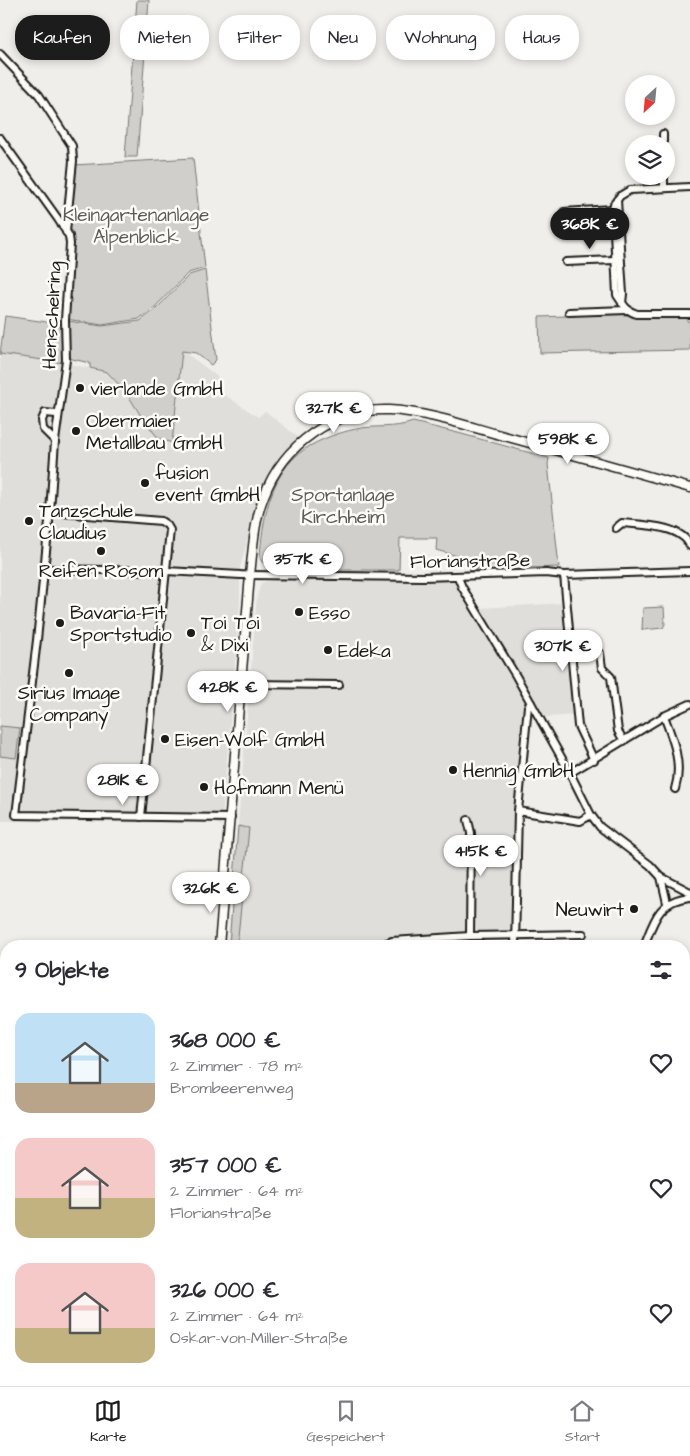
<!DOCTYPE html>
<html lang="de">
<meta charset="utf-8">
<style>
:root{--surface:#fff;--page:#f7f7f7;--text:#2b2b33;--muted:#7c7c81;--line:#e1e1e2;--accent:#1c1c1c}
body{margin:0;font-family:"Architects Daughter",sans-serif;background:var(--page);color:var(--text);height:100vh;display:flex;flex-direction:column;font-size:19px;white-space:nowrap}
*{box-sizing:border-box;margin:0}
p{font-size:16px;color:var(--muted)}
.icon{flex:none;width:28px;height:28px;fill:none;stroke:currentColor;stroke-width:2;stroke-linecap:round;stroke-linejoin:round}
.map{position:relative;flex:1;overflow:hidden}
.drawer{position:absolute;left:0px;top:940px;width:690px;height:446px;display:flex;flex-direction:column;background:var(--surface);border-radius:20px 20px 0 0;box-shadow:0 2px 8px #0003}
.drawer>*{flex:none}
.hud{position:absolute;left:15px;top:15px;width:660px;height:45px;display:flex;gap:10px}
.needle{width:32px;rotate:206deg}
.tools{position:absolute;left:625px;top:75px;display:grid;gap:10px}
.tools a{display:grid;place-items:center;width:50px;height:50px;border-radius:50%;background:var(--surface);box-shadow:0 2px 8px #0003;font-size:25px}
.price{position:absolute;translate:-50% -42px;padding:0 11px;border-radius:18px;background:#fff;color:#222;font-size:16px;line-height:32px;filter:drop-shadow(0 1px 2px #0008)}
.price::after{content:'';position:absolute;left:50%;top:30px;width:15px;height:11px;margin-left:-8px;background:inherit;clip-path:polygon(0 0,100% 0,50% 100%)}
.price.selected{background:var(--accent);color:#fff}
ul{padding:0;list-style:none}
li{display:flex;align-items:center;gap:15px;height:125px;padding:0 15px}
li span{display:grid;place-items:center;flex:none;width:140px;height:100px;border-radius:15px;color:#555}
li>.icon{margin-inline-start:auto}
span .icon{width:60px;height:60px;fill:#fffc;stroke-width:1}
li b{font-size:21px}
h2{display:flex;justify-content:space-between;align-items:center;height:60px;padding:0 15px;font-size:21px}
.tag{padding:0 18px;border-radius:20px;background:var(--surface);box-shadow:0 2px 8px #0003;font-size:18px;line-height:45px}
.tag.selected{background:var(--accent);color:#fff}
.tabs{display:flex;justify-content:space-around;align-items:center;height:70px;border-top:1px solid var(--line);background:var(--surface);font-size:14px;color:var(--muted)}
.tabs a{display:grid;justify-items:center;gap:2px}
.tabs .selected{color:var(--accent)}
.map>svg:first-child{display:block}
.built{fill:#e0deda}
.green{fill:#d0cfcc;stroke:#767674}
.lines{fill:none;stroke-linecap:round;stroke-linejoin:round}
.minor-casing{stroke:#1c1c1c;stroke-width:10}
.major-casing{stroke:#1c1c1c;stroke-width:11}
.minor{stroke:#fdfcf7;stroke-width:6}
.major{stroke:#fdfcf7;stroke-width:8}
.poi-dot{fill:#1c1c1c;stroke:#fdfcf7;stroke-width:2}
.labels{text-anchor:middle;stroke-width:5;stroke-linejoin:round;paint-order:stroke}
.park-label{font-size:19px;fill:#5b5b5a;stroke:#fdfcf7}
.street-label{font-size:19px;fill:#1c1c1c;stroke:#fdfcf7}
.poi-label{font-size:19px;fill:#1c1c1c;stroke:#fdfcf7;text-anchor:start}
</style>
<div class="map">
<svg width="690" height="1386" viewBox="0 0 690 1386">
<rect width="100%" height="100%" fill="#f0eeea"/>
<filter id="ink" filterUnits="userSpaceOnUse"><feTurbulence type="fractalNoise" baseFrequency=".02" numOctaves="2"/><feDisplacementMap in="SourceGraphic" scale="10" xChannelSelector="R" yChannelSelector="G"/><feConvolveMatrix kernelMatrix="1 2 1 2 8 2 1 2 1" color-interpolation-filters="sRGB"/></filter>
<g filter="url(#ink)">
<g class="built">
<polygon points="182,350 218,377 216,389 258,417 265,411 298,437 274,465 262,489 252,514 246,546 240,567 240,604 223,805 222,826 215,823 0,821 0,354 69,364 107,372 126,392 141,416 158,438 171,443"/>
<polygon points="279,578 353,580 354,582 361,582 361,580 448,581 464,587 479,608 564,603 575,715 523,719 514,812 513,946 228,946 257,596 261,583"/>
</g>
<g class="green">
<polygon points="137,0 149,0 137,157 125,157"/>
<polygon points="193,158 205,268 188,273 155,307 139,319 102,325 67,319 72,258 72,236 68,233 74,165"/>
<polygon points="205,270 216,360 211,365 196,353 182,351 172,443 158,438 141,416 126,392 107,372 90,368 90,363 68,358 64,363 0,354 5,316 67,325 68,321 102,326 140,321 156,309 189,275"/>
<polygon points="620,314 632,316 687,316 687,321 690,321 690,350 540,353 539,317"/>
<path d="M413,422L458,433L549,458L548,464L559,567L526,568L522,566L480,567L474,571H470L468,559L436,550L437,538H400L399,570H324V568H316V571L274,567L262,562L260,558C262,523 269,480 297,455C312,442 336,433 356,429C375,425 394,429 413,422Z"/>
<polygon points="664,607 665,624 663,628 642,630 643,608"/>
<polygon points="0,726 20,728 16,758 0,756"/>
<polygon points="238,826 249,828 237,946 224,946 224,945 229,945"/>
</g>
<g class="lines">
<defs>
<g id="minor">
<polyline points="0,54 39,95 72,146 73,161 66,232"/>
<polyline points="663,134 663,144"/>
<polyline points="0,138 58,219 69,236 70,244 65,320 66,360 55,441 50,512 37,640 16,815 231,818"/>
<polyline points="664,176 664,188"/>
<path d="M690,187L630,190L620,196L614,204L613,209L617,295C623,304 626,311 637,314H690"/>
<polyline points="617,200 623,294 622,303"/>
<polyline points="564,212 613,209"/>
<polyline points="566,262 615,260"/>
<polyline points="569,312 627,310"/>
<polyline points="55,441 43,429 42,420 45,413 56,414 58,416"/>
<polyline points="50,512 161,521 167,525 170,530 141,817"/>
<path d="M616,528L622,523C641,525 682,525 690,546"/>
<polyline points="44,569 166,571 241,575 423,577 546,573 564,575 690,571"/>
<polyline points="564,575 578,726 594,760"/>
<polyline points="458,577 462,587 516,676 570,773 591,815 600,827 650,865 661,877 667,903"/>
<polyline points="572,653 596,651 600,653 602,668 611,677 618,731 624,741"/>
<polyline points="242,684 339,685"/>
<path d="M664,716C673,739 683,764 675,789"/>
<polyline points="570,773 664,716 690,704"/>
<polyline points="518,811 580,821 591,815"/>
<polyline points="468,820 471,833 470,936"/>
<polyline points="661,877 690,892"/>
<polyline points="379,946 392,941 470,936 583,934"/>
<polyline points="515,946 518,811 528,706 531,703"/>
<path d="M644,946C654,920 659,900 690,897"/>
<polyline points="684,1000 690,999"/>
<polyline points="546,1386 546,1380"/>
</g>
<g id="major">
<path d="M219,946L250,575C253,548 254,521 264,496C283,445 334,408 389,410C428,412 467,426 504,436C566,453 628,470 690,488"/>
<polyline points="0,1079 6,1079"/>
</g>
</defs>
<use href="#minor" class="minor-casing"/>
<use href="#major" class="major-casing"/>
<use href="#minor" class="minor"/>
<use href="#major" class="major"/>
</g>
</g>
<g class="poi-dot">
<circle cx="80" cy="388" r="5"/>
<circle cx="76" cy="431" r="5"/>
<circle cx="145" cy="483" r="5"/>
<circle cx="29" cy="521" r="5"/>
<circle cx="101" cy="551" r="5"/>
<circle cx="299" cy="612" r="5"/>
<circle cx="60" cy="623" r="5"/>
<circle cx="191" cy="633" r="5"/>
<circle cx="328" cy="650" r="5"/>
<circle cx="69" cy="673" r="5"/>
<circle cx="165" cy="739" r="5"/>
<circle cx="453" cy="770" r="5"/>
<circle cx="204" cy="787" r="5"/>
<circle cx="634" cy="909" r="5"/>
</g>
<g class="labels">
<g class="park-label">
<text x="136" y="221">Kleingartenanlage<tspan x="136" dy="22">Alpenblick</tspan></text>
<text x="343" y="501">Sportanlage<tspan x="343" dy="22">Kirchheim</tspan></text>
</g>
<g class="street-label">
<text transform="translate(51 315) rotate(-87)" y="7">Henschelring</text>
<text transform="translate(470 560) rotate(-1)" y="7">Florianstraße</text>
</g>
<g class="poi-label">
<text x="90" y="395">vierlande GmbH</text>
<text x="86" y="427">Obermaier<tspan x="86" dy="22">Metallbau GmbH</tspan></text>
<text x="155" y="479">fusion<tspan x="155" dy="22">event GmbH</tspan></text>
<text x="39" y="517">Tanzschule<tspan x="39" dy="22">Claudius</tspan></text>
<text x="101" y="577" text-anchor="middle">Reifen Rosom</text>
<text x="70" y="619">Bavaria-Fit<tspan x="70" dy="22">Sportstudio</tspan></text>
<text x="309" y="619">Esso</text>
<text x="201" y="629">Toi Toi<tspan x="201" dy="22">&amp; Dixi</tspan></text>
<text x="338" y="657">Edeka</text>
<text x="69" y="699" text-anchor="middle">Sirius Image<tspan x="69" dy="22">Company</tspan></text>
<text x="175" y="746">Eisen-Wolf GmbH</text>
<text x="463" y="777">Hennig GmbH</text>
<text x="214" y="794">Hofmann Menü</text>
<text x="624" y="916" text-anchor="end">Neuwirt</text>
</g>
</g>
</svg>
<div class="tools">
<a><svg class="needle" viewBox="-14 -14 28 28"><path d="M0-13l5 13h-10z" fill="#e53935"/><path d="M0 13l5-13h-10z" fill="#7c7c81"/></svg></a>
<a><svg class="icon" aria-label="layers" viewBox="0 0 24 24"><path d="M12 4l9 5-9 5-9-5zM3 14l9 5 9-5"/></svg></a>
</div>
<b class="price selected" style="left:590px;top:250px">368K €</b>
<b class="price" style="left:334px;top:434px">327K €</b>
<b class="price" style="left:568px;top:465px">598K €</b>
<b class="price" style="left:303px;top:585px">357K €</b>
<b class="price" style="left:563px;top:672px">307K €</b>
<b class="price" style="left:228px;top:713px">428K €</b>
<b class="price" style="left:123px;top:806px">281K €</b>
<b class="price" style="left:481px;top:877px">415K €</b>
<b class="price" style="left:211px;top:914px">326K €</b>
<div class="hud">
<a class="tag selected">Kaufen</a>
<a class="tag">Mieten</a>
<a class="tag">Filter</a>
<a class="tag">Neu</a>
<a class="tag">Wohnung</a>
<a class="tag">Haus</a>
</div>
<section class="drawer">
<h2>9 Objekte<svg class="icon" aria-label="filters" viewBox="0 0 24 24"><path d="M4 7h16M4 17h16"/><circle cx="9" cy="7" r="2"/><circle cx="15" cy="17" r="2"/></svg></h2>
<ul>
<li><span style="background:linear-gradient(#bfe0f5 70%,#b9a48a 0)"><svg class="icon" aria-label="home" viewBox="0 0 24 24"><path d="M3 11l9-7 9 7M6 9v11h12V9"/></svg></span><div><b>368 000 €</b><p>2 Zimmer · 78 m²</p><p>Brombeerenweg</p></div><svg class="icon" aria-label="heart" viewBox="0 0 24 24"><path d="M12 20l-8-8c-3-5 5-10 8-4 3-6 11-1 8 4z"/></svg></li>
<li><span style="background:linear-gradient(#f6c9c9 60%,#c2b280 0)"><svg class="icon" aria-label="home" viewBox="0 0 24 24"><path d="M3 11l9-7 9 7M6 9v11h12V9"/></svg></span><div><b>357 000 €</b><p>2 Zimmer · 64 m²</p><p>Florianstraße</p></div><svg class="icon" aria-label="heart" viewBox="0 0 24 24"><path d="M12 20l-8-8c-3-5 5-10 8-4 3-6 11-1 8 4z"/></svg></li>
<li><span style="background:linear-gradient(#f6c9c9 65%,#c2b280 0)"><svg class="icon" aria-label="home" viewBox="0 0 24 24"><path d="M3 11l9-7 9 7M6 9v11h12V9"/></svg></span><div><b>326 000 €</b><p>2 Zimmer · 64 m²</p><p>Oskar-von-Miller-Straße</p></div><svg class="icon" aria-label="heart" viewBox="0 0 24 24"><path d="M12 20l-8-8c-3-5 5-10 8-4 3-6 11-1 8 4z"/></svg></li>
</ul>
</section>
</div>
<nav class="tabs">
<a class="selected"><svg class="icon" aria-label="map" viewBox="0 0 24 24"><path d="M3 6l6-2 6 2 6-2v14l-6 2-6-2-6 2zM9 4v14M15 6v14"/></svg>Karte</a>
<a><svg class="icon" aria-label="saved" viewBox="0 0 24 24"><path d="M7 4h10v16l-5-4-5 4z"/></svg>Gespeichert</a>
<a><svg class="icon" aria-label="home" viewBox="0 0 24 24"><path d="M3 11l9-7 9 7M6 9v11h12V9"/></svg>Start</a>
</nav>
